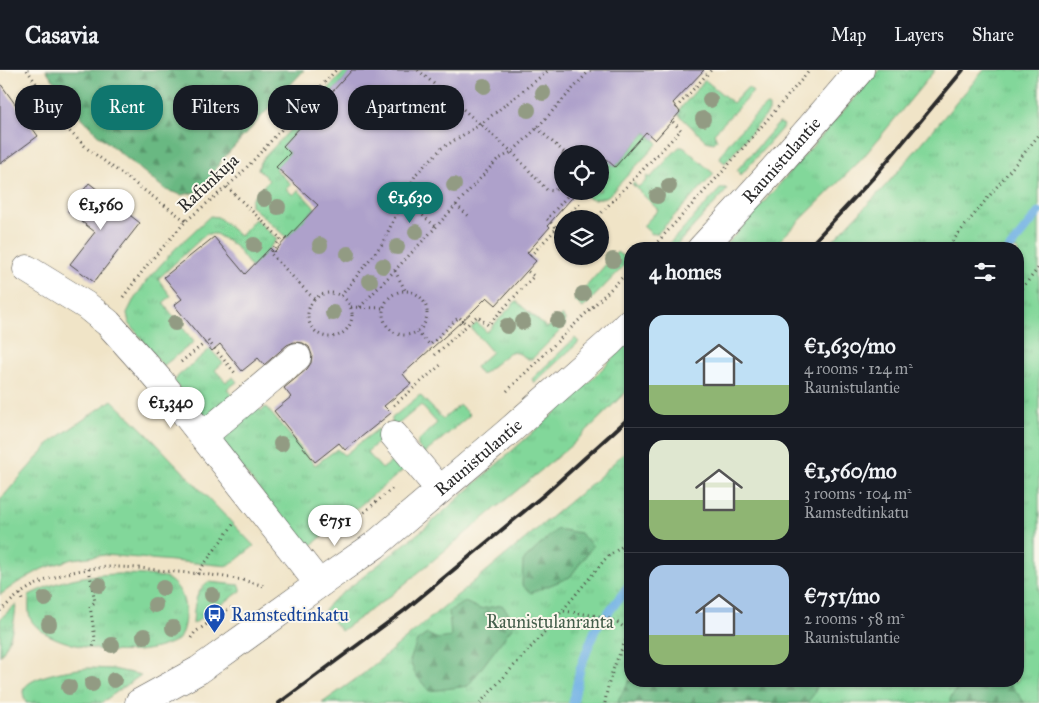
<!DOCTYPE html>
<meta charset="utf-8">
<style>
:root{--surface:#171b24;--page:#242831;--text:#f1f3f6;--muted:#9ea1a6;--line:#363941;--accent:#0f766e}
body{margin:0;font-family:"IM FELL Great Primer",serif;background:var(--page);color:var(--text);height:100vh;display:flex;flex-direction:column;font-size:19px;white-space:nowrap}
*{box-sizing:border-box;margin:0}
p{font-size:16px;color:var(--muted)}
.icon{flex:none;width:28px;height:28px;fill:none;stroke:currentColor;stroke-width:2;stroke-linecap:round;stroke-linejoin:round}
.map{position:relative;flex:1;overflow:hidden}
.sheet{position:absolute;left:624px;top:172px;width:400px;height:445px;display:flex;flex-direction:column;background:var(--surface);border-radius:20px;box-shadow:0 1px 4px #0004}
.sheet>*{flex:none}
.hud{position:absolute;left:15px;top:15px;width:475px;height:45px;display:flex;gap:10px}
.buttons{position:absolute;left:554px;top:75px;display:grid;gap:10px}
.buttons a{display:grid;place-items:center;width:55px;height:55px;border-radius:50%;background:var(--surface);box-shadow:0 1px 4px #0004;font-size:25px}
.price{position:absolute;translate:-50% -42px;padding:0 11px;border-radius:18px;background:#fff;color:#222;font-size:16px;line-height:32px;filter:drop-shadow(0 1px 2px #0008)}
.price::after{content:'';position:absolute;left:50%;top:30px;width:15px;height:11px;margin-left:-8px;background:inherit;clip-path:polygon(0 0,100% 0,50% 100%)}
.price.on{background:var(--accent);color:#fff}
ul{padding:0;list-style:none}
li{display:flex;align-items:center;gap:15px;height:125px;padding:0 25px}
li+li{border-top:1px solid var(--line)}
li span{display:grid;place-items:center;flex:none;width:140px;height:100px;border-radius:15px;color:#555}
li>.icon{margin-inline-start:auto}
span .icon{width:60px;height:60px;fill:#fffc;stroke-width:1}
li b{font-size:21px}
h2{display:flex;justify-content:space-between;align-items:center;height:60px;padding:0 25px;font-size:21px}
.tag{padding:0 18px;border-radius:20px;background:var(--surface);box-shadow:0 1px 4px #0004;font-size:18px;line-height:45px}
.tag.on{background:var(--accent);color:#fff}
header{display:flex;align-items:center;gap:30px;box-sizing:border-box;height:70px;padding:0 25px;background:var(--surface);border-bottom:1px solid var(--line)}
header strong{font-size:24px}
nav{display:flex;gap:28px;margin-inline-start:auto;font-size:18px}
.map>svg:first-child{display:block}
.grass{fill:url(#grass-tufts);stroke:#568162}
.forest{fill:url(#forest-firs);stroke:#4a7256}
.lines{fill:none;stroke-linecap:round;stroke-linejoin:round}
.stream{stroke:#70b1e4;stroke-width:9}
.building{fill:#aea1cb}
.minor-casing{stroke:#494742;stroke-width:29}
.path{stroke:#494742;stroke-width:3;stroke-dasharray:1 4;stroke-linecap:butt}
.minor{stroke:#fff;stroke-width:28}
.rail{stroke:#2b2b2b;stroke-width:4}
.tree{fill:#929b83}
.labels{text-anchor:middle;stroke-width:4;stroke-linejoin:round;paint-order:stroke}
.street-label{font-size:18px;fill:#2b2b2b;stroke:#fbf7ec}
.transit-label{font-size:18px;fill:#164399;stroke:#fbf7ec;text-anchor:start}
.park-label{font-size:18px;fill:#455f4c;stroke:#fbf7ec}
</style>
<header>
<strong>Casavia</strong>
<nav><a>Map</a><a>Layers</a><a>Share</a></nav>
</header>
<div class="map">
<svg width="1039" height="633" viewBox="0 0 1039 633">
<defs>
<pattern id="grass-tufts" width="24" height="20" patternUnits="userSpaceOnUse" patternTransform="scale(1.25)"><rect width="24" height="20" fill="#82d79a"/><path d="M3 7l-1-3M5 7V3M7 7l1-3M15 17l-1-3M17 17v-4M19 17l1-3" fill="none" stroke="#70b985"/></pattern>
<pattern id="forest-firs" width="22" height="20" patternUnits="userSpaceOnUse" patternTransform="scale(1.25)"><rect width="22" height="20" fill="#69b882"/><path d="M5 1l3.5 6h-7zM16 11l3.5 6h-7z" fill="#57966b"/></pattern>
</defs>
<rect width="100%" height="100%" fill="#fbf7ec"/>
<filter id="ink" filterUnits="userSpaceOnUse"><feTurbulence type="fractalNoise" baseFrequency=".02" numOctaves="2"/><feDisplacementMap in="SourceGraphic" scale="10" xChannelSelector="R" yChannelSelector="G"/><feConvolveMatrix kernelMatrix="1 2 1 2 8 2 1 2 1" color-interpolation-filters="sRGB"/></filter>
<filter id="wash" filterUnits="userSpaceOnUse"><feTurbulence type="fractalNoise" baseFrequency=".0096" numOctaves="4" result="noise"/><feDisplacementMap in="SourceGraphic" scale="20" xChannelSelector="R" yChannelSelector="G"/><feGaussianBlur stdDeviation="1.12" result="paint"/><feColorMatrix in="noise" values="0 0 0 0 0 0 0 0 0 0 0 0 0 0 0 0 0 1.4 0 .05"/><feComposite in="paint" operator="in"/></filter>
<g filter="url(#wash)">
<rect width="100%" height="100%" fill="#f0e4c7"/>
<g class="grass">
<polygon points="346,0 352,0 284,76 290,83 275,99 291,114 286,119 293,125 298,120 315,138 287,168 251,136 251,129 269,110 258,99 260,92"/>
<polygon points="879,0 935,0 861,90 771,179 721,179 737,163"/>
<polygon points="984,0 1039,0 1039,633 322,633 363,604 597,409 630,377 630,611 1018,611 1018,179 825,179 887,114"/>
<polygon points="705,10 733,33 748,17 753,22 714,63 717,70 714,73 706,71 678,44 680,42 679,40"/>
<path d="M766,35L769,37V42L725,93L720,89C723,74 755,46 766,35Z"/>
<polygon points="779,53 783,54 784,56 741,105 737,100"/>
<path d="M646,62L658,73L608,126C593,131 590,130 577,121H600V96L606,89L615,97Z"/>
<polygon points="679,77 683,77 687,80 714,104 658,163 652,164 643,156 658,140 632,114 634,112 635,115 638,117 646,111 647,106 650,108"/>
<polygon points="721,118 726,118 727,120 673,179 669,179 666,177"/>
<polygon points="210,146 218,147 240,166 255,149 277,169 265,183 269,187 254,201 235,176 216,164 206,164 158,209 171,226 163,233 194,272 163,296 129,253 127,243 133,231 147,210 174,180"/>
<polygon points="617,182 627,189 627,193 583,238 574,230"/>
<polygon points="516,231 547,258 562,245 565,249 565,256 532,289 528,289 518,283 510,282 481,305 475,297 492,282 471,258 477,253 487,262"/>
<polygon points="575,268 579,272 534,313 532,309"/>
<polygon points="630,271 630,318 574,373 389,527 341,561 324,541 331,532 425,458 584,317"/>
<polygon points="210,279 223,293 215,300 226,312 233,307 237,312 227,319 236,330 211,349 201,346 174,312 178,306"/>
<polygon points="420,325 443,349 460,335 470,345 424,384 418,376 418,371 437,353 421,335 396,356 392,353 392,348"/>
<polygon points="112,330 150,367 254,476 229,496 105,485 72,489 42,499 17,513 0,525 0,430 51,372"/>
<polygon points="255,334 261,341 266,337 315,395 337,379 344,385 378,359 385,366 367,382 382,399 399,386 407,397 307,479 220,371 223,360"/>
<path d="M119,504C128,504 159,505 166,508C188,519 189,550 179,569C167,576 152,580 138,581C113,584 42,575 30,548C28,542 29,532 29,525C61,509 84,505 119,504Z"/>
<path d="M208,512L239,515L241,518V521L193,554C194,539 194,522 208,512Z"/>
<path d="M16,534C15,552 11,571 0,586V549Z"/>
<path d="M89,598L113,599L141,605L101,633H26C25,630 23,625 23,621C27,605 75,599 89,598Z"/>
</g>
<g class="forest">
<polygon points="46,0 304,0 221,91 206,116 196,122 182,125 166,120 98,65 75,40"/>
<polygon points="557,459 580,463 593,476 570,507 531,523 522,515 523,491"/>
<polygon points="465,532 480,539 502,535 516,552 468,616 429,621 415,604 410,591 417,571 427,564 438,569 451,567 449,541"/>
<polygon points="630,610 630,611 819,611 814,624 807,633 618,633 619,628"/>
<polygon points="961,611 1008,611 1025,633 950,633 950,629"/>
</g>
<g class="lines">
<g class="stream">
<polyline points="1009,179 1039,142"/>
<polyline points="573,633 580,599 595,560 630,514"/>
</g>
</g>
<g id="blocks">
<g class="building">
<polygon points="352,0 704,0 673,33 680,42 655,70 646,62 615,97 606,89 600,96 600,84 562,84 562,121 578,121 548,155 550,157 527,183 536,191 496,235 487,227 472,242 403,304 411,314 384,336 391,343 345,380 339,373 315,392 274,341 291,327 284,318 307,299 311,293 312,285 309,277 303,273 294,272 287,275 264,295 258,288 242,301 220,274 212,281 174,235 182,229 164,207 214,167 245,204 270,178 274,182 318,135 276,97 290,83 283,76"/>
<polygon points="0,13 38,66 0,94"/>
<polygon points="89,113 140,153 94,212 70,194 95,162 68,141"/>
</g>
</g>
</g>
<g filter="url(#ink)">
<use href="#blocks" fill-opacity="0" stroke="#494742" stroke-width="1"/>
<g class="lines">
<defs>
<g id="minor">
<path id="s1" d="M701,179C755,121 808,61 860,0"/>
<polyline points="27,199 87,236 108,253 159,310 319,514"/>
<polyline points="394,365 440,420"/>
<polyline points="203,366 297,287"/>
<path id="s2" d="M139,633L199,600L319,514L375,475L507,363L609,273L630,252"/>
</g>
</defs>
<use href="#minor" class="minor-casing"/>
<g class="path">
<polyline points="27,0 67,59 88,79 186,151"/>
<polyline points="418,0 512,82 547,120 554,121 562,114"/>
<polyline points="385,1 386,0"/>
<polyline points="676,38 711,0"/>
<polyline points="537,58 566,84"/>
<polyline points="227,117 281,169 270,183 314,229"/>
<polyline points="404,129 436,157"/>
<polyline points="456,135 471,148"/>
<polyline points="598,146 681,60 672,51"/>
<polyline points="565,149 582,131"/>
<polyline points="562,152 557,158 547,149 572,121"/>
<polyline points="651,179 724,100 810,0"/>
<polyline points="946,179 1039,65"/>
<polyline points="530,186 557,158"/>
<polyline points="395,201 405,220"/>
<circle cx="405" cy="243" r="22"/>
<polyline points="1018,222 1028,211 1039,197"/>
<circle cx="330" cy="245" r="22"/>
<polyline points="341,226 382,174 416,104 442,78 481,54 549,0"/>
<polyline points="123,227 148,194 186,151 238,107 336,0"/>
<polyline points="351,237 383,238"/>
<polyline points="360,237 436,157 497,90 512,82 537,58 590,0"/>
<polyline points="417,262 430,275 459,247 467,255"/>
<polyline points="208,271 235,303"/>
<polyline points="435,285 477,246 488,255 534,206 527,201"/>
<polyline points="181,292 205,273"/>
<polyline points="507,321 630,200"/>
<polyline points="394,335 443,293"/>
<polyline points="349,455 394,417"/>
<polyline points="89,499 95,532 90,536 95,568 93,578"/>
<polyline points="197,504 235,452"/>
<polyline points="20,524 22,530"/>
<path d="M0,541C11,531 23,520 37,514C61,503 89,497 115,497C136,497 156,500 177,502C206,504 236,507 264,516"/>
<polyline points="564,541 605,547 617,552 630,562"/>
<polyline points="191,568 195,562 234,536"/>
<polyline points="480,633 543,564 607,487 630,471"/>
<path d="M605,633C608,608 618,585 630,563"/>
</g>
<use href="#minor" class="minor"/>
<g class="rail">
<polyline points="807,179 873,108 963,0"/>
<polyline points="279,633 405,540 545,424 630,347"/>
</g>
</g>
<g class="tree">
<circle cx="484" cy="16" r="8"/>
<circle cx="543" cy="23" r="8"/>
<circle cx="710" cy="30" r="8"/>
<circle cx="528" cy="40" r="8"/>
<circle cx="703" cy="49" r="8"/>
<circle cx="454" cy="115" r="8"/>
<circle cx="669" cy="116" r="8"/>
<circle cx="657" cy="126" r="8"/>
<circle cx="264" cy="129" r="8"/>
<circle cx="278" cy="137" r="8"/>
<circle cx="416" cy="162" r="8"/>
<circle cx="254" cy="175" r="8"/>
<circle cx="320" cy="175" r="8"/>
<circle cx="397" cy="177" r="8"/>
<circle cx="348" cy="184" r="8"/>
<circle cx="613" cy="190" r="8"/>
<circle cx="383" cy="196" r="8"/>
<circle cx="370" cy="211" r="8"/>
<circle cx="583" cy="224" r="8"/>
<circle cx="333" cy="243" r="8"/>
<circle cx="558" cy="251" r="8"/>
<circle cx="523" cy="252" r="8"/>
<circle cx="175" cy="253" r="8"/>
<circle cx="507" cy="256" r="8"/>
<circle cx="281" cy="374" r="8"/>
<circle cx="99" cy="515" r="8"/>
<circle cx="163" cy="518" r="8"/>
<circle cx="212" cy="525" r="8"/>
<circle cx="45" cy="529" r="8"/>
<circle cx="155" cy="535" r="8"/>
<circle cx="49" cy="554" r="8"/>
<circle cx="173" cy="558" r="8"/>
<circle cx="144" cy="566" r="8"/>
<circle cx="112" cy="575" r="8"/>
<circle cx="114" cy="610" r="8"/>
<circle cx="92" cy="614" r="8"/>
<circle cx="69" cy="617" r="8"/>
</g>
</g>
<defs>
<symbol id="bus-pin" viewBox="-11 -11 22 30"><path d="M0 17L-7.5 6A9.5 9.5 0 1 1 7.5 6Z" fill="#1a4fb4" stroke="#fbf7ec"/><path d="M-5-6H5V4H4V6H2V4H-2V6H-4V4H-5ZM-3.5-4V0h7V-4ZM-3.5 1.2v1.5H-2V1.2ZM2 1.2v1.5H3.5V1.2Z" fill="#fff"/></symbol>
</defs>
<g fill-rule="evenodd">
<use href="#bus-pin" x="202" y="532" width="25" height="34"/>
</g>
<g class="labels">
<g class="street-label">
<text dy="6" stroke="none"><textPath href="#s1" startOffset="120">Raunistulantie</textPath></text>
<text transform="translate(208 113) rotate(-43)" y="6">Rafunkuja</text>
<text dy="6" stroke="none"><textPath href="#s2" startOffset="420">Raunistulantie</textPath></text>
</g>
<g class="transit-label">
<text x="231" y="551">Ramstedtinkatu</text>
</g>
<g class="park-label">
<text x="550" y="558">Raunistulanranta</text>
</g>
</g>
</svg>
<div class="buttons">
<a><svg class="icon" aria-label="locate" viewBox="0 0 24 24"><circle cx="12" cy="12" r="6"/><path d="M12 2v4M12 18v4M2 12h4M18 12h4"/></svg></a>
<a><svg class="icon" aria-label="layers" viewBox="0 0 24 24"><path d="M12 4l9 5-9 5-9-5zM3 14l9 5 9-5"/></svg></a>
</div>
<b class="price on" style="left:410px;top:154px">€1,630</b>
<b class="price" style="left:101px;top:161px">€1,560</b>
<b class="price" style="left:171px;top:359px">€1,340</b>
<b class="price" style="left:335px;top:477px">€751</b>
<div class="hud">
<a class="tag">Buy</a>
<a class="tag on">Rent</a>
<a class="tag">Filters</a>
<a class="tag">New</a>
<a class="tag">Apartment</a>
</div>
<section class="sheet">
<h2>4 homes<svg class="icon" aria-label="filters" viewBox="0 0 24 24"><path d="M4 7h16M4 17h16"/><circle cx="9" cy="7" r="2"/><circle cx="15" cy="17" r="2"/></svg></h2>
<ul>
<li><span style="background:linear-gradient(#bfe0f5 70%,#8fb573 0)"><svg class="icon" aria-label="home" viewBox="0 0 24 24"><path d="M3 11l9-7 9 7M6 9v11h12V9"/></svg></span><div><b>€1,630/mo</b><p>4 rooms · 124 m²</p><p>Raunistulantie</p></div></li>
<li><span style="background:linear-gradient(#dfe7d0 60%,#8fb573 0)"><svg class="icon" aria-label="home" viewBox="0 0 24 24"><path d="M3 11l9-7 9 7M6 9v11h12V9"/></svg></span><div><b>€1,560/mo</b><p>3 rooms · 104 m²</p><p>Ramstedtinkatu</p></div></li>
<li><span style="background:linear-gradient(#a9c7e8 70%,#8fb573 0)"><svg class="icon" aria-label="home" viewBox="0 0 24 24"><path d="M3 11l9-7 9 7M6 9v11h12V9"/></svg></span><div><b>€751/mo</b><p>2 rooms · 58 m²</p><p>Raunistulantie</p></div></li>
</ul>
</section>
</div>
